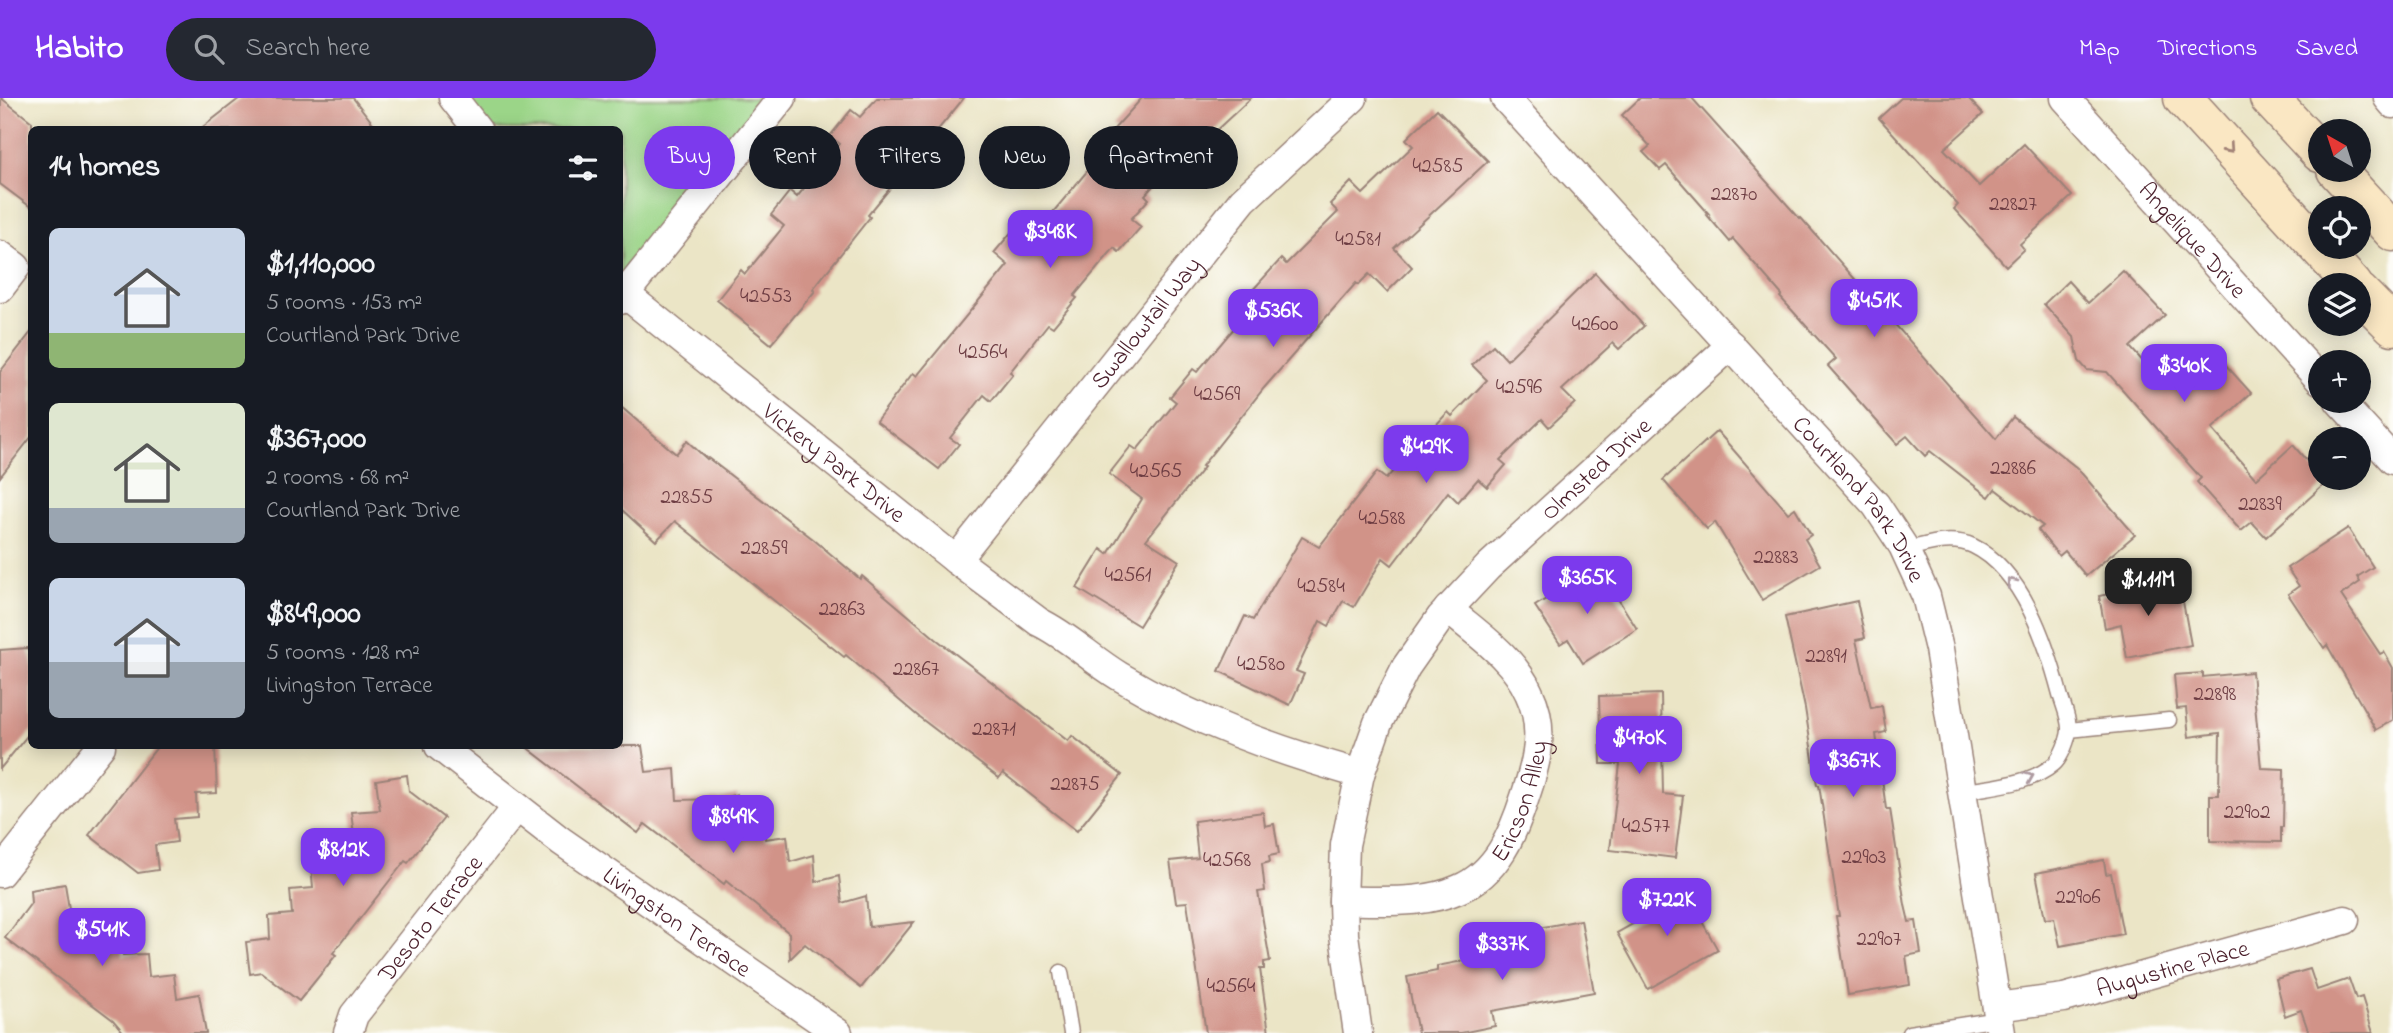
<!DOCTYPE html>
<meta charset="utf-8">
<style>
:root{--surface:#171b24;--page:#242831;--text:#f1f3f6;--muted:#9ea1a6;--accent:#7c3aed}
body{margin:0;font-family:"Indie Flower",sans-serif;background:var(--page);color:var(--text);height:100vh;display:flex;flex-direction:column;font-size:26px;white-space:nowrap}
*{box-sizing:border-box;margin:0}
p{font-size:23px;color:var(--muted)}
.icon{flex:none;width:38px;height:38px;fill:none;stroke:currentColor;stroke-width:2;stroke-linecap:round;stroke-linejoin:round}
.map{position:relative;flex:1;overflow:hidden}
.drawer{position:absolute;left:28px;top:28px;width:595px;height:623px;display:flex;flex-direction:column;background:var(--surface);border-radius:10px;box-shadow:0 4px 18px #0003}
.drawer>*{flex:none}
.top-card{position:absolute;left:644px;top:28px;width:665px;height:63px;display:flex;gap:14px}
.needle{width:46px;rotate:321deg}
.fabs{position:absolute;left:2308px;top:21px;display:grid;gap:14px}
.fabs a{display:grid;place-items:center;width:63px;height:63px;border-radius:50%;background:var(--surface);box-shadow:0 4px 18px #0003;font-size:35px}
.price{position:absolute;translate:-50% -60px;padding:0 16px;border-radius:14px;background:var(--accent);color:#fff;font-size:23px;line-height:46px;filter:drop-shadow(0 2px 4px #0008)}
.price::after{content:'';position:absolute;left:50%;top:42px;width:21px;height:16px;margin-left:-10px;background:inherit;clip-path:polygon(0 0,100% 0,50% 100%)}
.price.on{background:#222;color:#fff}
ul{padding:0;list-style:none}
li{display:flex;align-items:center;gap:21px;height:175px;padding:0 21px}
li span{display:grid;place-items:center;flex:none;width:196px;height:140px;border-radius:10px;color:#555}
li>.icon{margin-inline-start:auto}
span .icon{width:84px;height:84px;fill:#fffc;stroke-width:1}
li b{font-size:30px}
h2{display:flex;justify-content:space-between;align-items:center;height:84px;padding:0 21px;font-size:30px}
.chip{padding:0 24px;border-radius:32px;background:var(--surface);box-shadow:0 4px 18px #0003;font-size:24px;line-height:63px}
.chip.on{background:var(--accent);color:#fff}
header{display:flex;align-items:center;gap:42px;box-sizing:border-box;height:98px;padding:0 35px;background:var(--accent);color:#fff}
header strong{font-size:33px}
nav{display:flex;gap:38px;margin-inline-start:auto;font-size:24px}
.search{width:490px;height:63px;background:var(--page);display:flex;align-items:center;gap:18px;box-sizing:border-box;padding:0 24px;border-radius:38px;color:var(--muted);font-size:26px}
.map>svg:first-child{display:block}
.green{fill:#9bd588;stroke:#727a5a;stroke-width:2}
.building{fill:#d19388}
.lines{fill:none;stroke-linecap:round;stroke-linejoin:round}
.lane-casing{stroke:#9a8278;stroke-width:17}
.street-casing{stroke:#9a8278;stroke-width:31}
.secondary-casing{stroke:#9a8278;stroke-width:41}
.lane{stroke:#fff;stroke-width:14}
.street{stroke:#fff;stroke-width:28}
.secondary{stroke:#fae7c3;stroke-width:38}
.oneway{stroke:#a28377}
.oneway2{stroke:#ae9aa0}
.labels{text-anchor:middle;stroke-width:6;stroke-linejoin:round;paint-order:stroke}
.number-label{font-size:21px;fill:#6c3c42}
.street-label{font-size:24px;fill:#4a1f2b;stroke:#fdfcf7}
</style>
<header>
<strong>Habito</strong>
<div class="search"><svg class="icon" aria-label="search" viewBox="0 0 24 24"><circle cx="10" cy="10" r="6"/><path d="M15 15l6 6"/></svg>Search here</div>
<nav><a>Map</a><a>Directions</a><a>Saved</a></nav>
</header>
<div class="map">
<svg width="2393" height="935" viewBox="0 0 2393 935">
<rect width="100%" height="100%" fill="#fdfcf7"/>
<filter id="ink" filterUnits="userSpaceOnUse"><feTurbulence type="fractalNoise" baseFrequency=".0143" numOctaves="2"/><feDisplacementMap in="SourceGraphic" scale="14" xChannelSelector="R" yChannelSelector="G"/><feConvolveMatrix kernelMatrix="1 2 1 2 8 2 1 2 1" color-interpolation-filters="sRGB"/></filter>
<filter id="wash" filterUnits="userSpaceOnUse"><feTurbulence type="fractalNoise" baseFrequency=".00686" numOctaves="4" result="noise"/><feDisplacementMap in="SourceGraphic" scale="28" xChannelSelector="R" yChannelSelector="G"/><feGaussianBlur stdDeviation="1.57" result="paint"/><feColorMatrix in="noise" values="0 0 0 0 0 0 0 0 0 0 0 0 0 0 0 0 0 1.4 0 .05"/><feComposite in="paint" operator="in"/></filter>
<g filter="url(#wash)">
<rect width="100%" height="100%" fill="#ebe5c6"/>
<polygon class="green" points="453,0 782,0 620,192 620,32 478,31"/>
<g id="blocks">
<g class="building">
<polygon points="1,0 32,24 32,110 0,86"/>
<polygon points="240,0 353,0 378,32 199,32"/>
<polygon points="877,0 964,0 868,117 870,119 813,191 815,193 771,246 717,202 741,172 745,176 784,128 771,117 790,93 797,99 840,46 830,38 851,12 860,19"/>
<polygon points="1142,0 1251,0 1211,37 1213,39 1192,62 1183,54 1145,97 1149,101 1131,121 1141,129 1119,154 1114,150 1074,198 1077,200 1053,229 1048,226 1010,274 1013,276 991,303 984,297 950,340 959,346 939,371 876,323 913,275 917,278 1008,167 994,155 1014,131 1029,143 1119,35 1114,31"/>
<polygon points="1640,0 1692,0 1800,121 1801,120 1996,341 2013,319 2077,370 2135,437 2086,478 2065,453 2059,458 2038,432 2043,428 1995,391 1989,399 1930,353 1925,358 1907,338 1897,346 1828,268 1836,261 1780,199 1782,197 1733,141 1730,144 1707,117 1709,116 1666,67 1660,72 1643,54 1650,48 1622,17"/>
<polygon points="1901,0 1968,0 1983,16 1944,51 1979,88 2024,46 2072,98 2020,146 2024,151 2006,168 1954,111 1958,107 1879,20"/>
<polygon points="1437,11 1488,63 1394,150 1412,169 1387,194 1369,176 1358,187 1356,185 1264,290 1202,368 1204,369 1146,442 1179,463 1139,528 1077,490 1101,451 1108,456 1142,401 1109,376 1131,348 1137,352 1176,304 1170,299 1193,271 1197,274 1258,202 1250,195 1281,161 1286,166 1338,114 1330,106 1351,84 1363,96 1413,48 1406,41"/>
<polygon points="2123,173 2165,217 2130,249 2164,287 2196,258 2202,264 2214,254 2251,295 2212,331 2256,381 2293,347 2326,385 2266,439 2252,424 2241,433 2197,384 2201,380 2107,274 2087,272 2079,263 2074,239 2044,206 2068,183 2088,205"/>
<polygon points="1595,175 1644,228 1619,251 1613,245 1562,292 1575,305 1549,329 1542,321 1500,362 1506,367 1487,389 1478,381 1458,404 1448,394 1392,467 1383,460 1354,509 1343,503 1329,528 1320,523 1296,573 1304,576 1290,607 1219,573 1245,518 1253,522 1302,439 1319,449 1377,374 1386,381 1448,314 1452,318 1487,282 1472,267 1493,247 1507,262"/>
<polygon points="32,233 32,338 0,379 0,274"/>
<polygon points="620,308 676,356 687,343 707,361 708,360 813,441 860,481 862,478 936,541 1068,643 1072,638 1122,677 1077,733 1003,675 999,680 919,619 846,557 844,559 675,423 656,443 620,410"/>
<polygon points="1717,333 1788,415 1795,410 1811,437 1805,441 1820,467 1762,502 1715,424 1707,431 1663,382"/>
<polygon points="2348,430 2373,469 2357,479 2360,484 2341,497 2380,556 2384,554 2393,570 2393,622 2376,632 2327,547 2324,550 2288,496 2299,488 2287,470"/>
<polygon points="1594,471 1602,485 1606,482 1637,531 1583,565 1568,541 1560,546 1535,508"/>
<polygon points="2179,482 2191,547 2127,560 2121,526 2105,530 2099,498"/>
<polygon points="1857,503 1865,540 1856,542 1871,610 1882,608 1886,634 1876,636 1886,711 1890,711 1905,807 1909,824 1916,823 1921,855 1906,858 1910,887 1848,897 1836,818 1839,818 1819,687 1817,687 1805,610 1785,519"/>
<polygon points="28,550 32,566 32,632 0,671 0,552"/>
<polygon points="2252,574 2261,670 2284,671 2283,729 2281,729 2281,744 2210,743 2210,697 2219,697 2220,635 2189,639 2186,610 2177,611 2174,577 2203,575 2203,579"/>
<polygon points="1661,596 1663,696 1683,698 1675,760 1610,752 1620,666 1601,666 1599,598"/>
<polygon points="158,648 215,648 217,695 196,696 197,719 174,721 177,744 155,747 158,772 138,775 89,737"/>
<polygon points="525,648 642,648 646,674 675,671 677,702 720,701 737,696 738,721 762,718 765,741 787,738 790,764 814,757 816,784 839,778 842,805 866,798 869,829 914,824 861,890 805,846 790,861 789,835 726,783 724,786 645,726 638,735"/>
<polygon points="407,677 409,693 444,720 408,765 405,763 333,855 336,857 299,903 261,874 250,876 246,844 270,841 269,818 292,816 290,792 313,790 311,767 334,765 331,741 354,738 351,714 380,712 376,682"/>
<polygon points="1263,714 1265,728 1274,726 1279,756 1269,758 1270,764 1262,766 1265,793 1258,794 1270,863 1264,864 1264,871 1260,871 1269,935 1206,935 1187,804 1176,805 1170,763 1198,760 1194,723"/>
<polygon points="2104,762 2106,776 2111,775 2123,836 2060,848 2054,820 2045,821 2036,775"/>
<polygon points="65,786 70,817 96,814 99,836 123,835 123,857 147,856 149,879 174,876 177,900 199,896 206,935 124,935 113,922 5,840 31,805 30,792"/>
<polygon points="1681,786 1718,852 1648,891 1617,835 1645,819 1640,810"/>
<polygon points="1581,822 1594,894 1492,913 1495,928 1461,935 1418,935 1407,879 1437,873 1437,868 1510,854 1509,848 1540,842 1538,830"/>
<polygon points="2310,871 2317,892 2349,881 2356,901 2362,899 2373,935 2309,935 2301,912 2285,918 2276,881"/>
</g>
</g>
</g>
<g filter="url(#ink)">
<use href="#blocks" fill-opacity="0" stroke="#9a8278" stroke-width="2"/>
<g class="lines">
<defs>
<g id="lane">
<path d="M1905,452C1926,446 1952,438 1973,448C2023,472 2047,547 2060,596C2063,607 2070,622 2069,633C2068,642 2061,660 2054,666C2030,687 1992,688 1962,694"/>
<polyline points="2069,632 2169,622"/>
<polyline points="1061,874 1071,935"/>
<polyline points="1909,935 1999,921"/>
</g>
<g id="street">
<polyline points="453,0 478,32"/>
<path id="s1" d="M1505,0L1876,407L1903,448L1926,498L1939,551L2001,935"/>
<path id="s2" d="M2065,0L2320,282"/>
<polyline points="2388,0 2393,6"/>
<polyline points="0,157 16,169 0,190"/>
<path id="s3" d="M620,192L956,462L1039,524C1068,538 1091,561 1119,578C1194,623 1276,652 1360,676"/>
<polyline points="620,202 782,0"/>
<polyline points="2339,303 2393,362"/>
<path id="s4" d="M956,462L1243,102L1353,0"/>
<path id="s5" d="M439,648L561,743L838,935"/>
<polyline points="0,775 101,648"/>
<path id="s6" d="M1343,803C1381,802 1423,807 1459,791C1497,775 1513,736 1525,699C1537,664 1546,630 1529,595C1513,559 1477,536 1448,511"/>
<path id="s7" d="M1997,909L2064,900L2345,822"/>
<path id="s8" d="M348,935L354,917L517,709"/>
<path id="s9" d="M1358,935L1344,837L1343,803L1345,747L1360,676L1378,625L1406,569L1441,519L1488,469L1731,247"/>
</g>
<g id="secondary">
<polyline points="2183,0 2353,187"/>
<polyline points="2269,0 2320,55"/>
<polyline points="2336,72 2393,134"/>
<polyline points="2359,194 2393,228"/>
</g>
</defs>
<use href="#lane" class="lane-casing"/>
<use href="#street" class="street-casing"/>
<use href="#secondary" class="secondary-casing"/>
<use href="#lane" class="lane"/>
<use href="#street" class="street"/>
<use href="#secondary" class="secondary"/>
</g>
<defs><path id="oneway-chevron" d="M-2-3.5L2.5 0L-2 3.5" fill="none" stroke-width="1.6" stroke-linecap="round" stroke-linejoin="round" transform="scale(1.75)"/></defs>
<use class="oneway" href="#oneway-chevron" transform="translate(2229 51) rotate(48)"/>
<g class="oneway2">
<use href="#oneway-chevron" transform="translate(2011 484) rotate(-128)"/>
<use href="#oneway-chevron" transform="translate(2029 679) rotate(-23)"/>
</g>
</g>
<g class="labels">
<g class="number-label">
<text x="1438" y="74">42585</text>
<text x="1734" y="102">22870</text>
<text x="2013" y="112">22827</text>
<text x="1358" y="147">42581</text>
<text x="766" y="204">42553</text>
<text x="1595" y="232">42600</text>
<text x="983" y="260">42564</text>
<text x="1519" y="295">42596</text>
<text x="1217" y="302">42569</text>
<text x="2013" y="376">22886</text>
<text x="1156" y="379">42565</text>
<text x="687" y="405">22855</text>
<text x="2260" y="412">22839</text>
<text x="1382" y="426">42588</text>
<text x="764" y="456">22859</text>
<text x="1776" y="465">22883</text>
<text x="1128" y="483">42561</text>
<text x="1321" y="494">42584</text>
<text x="842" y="517">22863</text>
<text x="1826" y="564">22891</text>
<text x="1261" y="572">42580</text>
<text x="916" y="577">22867</text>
<text x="2215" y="602">22898</text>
<text x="994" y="637">22871</text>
<text x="1075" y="692">22875</text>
<text x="2247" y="720">22902</text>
<text x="1646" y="734">42577</text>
<text x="1864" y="765">22903</text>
<text x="1227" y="768">42568</text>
<text x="2078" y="805">22906</text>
<text x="1879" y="847">22907</text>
<text x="1231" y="894">42564</text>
</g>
<g class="street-label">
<text dy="8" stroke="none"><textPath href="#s2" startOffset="191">Angelique Drive</textPath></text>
<text dy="8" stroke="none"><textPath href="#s4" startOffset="304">Swallowtail Way</textPath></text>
<text dy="8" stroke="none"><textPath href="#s3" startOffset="275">Vickery Park Drive</textPath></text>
<text dy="8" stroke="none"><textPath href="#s9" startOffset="654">Olmsted Drive</textPath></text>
<text dy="8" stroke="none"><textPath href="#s1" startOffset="536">Courtland Park Drive</textPath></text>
<text dy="8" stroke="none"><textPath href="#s6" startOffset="229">Ericson Alley</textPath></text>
<text dy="8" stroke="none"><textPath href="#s8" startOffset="142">Desoto Terrace</textPath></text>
<text dy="8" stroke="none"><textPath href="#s5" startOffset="296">Livingston Terrace</textPath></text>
<text dy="8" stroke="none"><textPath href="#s7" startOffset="180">Augustine Place</textPath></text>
</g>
</g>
</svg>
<div class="fabs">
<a><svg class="needle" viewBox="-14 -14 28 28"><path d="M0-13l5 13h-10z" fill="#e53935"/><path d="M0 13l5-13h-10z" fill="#9ea1a6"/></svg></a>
<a><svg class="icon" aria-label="locate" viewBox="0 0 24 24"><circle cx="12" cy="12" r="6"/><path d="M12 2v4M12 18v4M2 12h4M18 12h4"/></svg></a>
<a><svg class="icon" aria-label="layers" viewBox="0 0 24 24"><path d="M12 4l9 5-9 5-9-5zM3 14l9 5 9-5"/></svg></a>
<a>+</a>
<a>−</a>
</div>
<b class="price" style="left:1050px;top:172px">$348K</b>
<b class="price" style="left:1874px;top:241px">$451K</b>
<b class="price" style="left:1273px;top:251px">$536K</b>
<b class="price" style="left:2184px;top:306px">$340K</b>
<b class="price" style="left:1426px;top:387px">$429K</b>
<b class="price" style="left:1587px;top:518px">$365K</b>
<b class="price on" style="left:2148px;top:520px">$1.11M</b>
<b class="price" style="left:1639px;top:678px">$470K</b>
<b class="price" style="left:1853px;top:701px">$367K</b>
<b class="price" style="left:733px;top:757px">$849K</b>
<b class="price" style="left:343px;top:790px">$812K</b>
<b class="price" style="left:1667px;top:840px">$722K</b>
<b class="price" style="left:102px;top:870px">$541K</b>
<b class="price" style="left:1502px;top:884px">$337K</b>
<div class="top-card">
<a class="chip on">Buy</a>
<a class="chip">Rent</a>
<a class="chip">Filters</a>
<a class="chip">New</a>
<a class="chip">Apartment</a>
</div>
<section class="drawer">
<h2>14 homes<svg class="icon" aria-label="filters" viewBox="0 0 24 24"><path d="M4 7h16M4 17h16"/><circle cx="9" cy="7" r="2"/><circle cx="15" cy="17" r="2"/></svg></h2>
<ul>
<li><span style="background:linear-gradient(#c9d6e8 75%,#8fb573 0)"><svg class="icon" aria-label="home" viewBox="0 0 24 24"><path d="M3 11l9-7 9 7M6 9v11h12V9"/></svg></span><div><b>$1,110,000</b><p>5 rooms · 153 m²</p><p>Courtland Park Drive</p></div></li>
<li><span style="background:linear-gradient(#dfe7d0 75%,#9aa5b1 0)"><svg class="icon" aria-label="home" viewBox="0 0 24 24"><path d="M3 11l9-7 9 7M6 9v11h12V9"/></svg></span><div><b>$367,000</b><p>2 rooms · 68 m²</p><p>Courtland Park Drive</p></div></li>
<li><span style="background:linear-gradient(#c9d6e8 60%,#9aa5b1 0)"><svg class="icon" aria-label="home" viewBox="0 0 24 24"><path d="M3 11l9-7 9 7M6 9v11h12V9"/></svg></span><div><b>$849,000</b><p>5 rooms · 128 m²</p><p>Livingston Terrace</p></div></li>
</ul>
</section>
</div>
